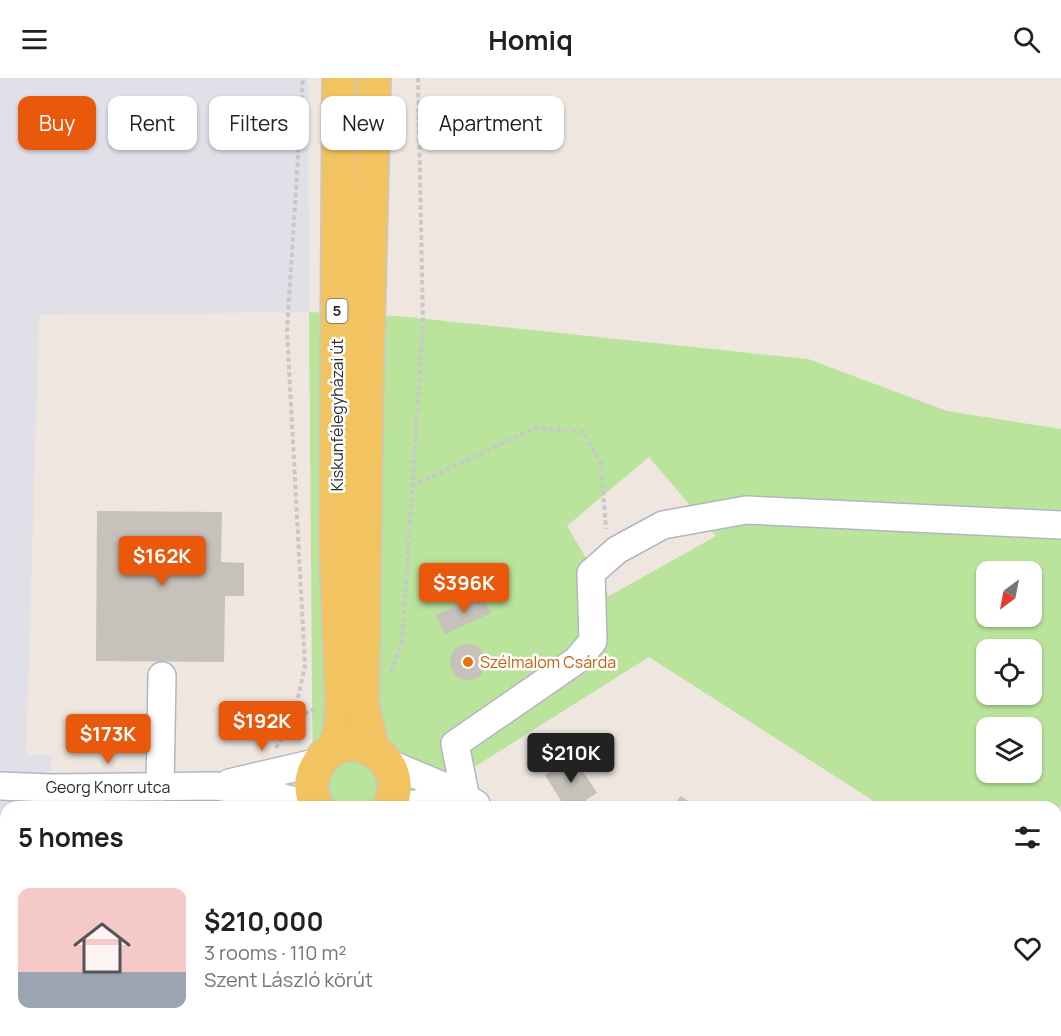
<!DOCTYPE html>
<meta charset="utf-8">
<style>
:root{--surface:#fff;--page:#f6f6f6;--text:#202124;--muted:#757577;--accent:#ea580c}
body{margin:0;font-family:Manrope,sans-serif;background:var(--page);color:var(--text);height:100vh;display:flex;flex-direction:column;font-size:22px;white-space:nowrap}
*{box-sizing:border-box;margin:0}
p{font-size:20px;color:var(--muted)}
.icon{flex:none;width:33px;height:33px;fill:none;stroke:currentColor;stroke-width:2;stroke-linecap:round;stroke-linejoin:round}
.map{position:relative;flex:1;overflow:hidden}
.drawer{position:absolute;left:0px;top:723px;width:1062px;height:236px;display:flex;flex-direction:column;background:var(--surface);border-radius:18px 18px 0 0;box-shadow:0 2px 4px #0004}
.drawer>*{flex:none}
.guide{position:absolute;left:18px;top:18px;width:600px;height:54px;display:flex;gap:12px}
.needle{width:39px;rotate:212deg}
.tools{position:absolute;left:976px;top:483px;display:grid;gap:12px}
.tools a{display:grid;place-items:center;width:66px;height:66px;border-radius:12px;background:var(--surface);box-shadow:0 2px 4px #0004;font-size:30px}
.price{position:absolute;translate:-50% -51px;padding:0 14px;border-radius:6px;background:var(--accent);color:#fff;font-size:20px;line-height:39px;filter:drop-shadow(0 2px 3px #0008)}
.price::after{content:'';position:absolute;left:50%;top:36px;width:18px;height:14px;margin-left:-9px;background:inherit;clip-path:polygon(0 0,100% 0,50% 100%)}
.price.current{background:#222;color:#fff}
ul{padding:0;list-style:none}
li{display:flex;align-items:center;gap:18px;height:150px;padding:0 18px}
li span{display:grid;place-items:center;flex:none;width:168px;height:120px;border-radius:12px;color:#555}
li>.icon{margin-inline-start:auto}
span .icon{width:72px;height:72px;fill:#fffc;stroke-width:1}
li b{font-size:26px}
h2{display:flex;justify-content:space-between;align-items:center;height:72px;padding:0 18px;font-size:26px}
.chip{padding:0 21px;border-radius:12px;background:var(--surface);box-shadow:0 2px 4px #0004;font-size:21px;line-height:54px}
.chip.current{background:var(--accent);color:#fff}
header{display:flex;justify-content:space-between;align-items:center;height:78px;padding:0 18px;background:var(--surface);font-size:27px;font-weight:700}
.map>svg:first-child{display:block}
.industrial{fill:#e1dfe7}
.green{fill:#bae49c;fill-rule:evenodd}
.building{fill:#c6c1ba}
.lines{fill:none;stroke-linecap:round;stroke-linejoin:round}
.minor-casing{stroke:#b2b6c0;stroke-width:30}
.major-casing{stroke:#c8c8c8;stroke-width:36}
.path{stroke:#c8c8c8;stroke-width:4;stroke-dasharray:4.5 3;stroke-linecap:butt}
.minor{stroke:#fff;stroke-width:27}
.major{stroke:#f1c461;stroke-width:33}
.food-dot{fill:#e8710a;stroke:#fff;stroke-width:2}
.labels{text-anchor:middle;stroke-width:5;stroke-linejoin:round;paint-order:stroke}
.shield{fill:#fff;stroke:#6b6b6b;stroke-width:1.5}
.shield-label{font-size:15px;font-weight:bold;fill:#2c2c2c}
.street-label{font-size:16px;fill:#2c2c2c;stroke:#fff}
.food-label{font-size:16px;fill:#c56008;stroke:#fff;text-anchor:start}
</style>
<header><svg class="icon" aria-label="menu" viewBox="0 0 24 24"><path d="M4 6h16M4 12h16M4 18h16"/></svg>Homiq<svg class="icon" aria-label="search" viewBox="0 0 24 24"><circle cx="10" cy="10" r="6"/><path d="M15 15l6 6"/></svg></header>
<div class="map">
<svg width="1061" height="958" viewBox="0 0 1061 958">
<rect width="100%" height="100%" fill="#eee6df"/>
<g class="industrial">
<polygon points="0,0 308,0 309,234 39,237 26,677 51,677 50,729 6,729 6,952 46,953 46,958 0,958"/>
<polygon points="1061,727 1061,788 1056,785 1056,733"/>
</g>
<g class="green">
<path d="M309,234L397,238L808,281L947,333L1061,351V727L1056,733V729H883L649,579L411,729H313ZM649,379L716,458L609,518L567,448ZM987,494H1032V538H987ZM987,572H1032V616H987ZM987,650H1032V694H987Z"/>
<rect x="315" y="953" width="83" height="5"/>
</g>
<g class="building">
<polygon points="97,433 222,434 221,484 244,485 244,518 225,518 224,584 96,583"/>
<polygon points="482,516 491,535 445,556 436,537"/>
<circle cx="468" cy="584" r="18"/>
<polygon points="573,678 597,715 586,722 590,729 565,729 545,697"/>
<polygon points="681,718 696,729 672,729"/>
<polygon points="1061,890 1061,946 1056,942 1056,897"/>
</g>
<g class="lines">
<defs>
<g id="minor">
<polyline points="388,685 450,711 476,726"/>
<polyline points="229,705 319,684"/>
<polyline points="0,708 51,710 216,708 277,718 317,729"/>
<polyline points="160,709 162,598"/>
<polyline points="402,729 424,724 466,721"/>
<polyline points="463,729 466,721 455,666 577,582 593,563 591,495 617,472 663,447 746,432 1061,447"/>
<polyline points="82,952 82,958"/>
<polyline points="436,952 444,958"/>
<polyline points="631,952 631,958"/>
<polyline points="773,952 780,958"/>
<polyline points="263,958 263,952"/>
<polyline points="493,958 504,952"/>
</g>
<g id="major">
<polyline points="333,672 340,654 342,626 336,467 339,0"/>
<polyline points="373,672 362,628 367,292 374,0"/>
<path d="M317,729C311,715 309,702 317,689C341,641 414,678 389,729"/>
<polyline points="360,952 360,958"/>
</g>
</defs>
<use href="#minor" class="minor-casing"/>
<use href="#major" class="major-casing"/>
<g class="path">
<polyline points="412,408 535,350 583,354 601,386 606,451"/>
<polyline points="391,594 402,564 423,245 418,0"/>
<polyline points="293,642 305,588 287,253 303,0"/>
<path d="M276,670C287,650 293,639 316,631"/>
<polyline points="297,952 298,958"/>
</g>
<use href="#minor" class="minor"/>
<use href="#major" class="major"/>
</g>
<circle class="food-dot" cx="468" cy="584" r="6"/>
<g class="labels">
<rect class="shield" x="326.5" y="221" width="21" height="24" rx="4.5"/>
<g class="shield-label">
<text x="337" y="238">5</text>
</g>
<g class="street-label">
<text transform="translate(337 337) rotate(-90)" y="6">Kiskunfélegyházai út</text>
<text x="108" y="715">Georg Knorr utca</text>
</g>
<g class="food-label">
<text x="480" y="590">Szélmalom Csárda</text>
</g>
</g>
</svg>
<div class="tools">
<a><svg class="needle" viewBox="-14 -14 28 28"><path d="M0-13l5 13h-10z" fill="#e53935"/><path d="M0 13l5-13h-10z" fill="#757577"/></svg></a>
<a><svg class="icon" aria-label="locate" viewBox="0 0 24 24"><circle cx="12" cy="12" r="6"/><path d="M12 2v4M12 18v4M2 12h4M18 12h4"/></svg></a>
<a><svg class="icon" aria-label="layers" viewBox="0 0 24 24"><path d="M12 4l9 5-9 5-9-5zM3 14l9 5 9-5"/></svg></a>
</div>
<b class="price" style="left:162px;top:509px">$162K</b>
<b class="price" style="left:464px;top:536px">$396K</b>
<b class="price" style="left:262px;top:674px">$192K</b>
<b class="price" style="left:108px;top:687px">$173K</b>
<b class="price current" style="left:571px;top:706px">$210K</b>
<div class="guide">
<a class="chip current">Buy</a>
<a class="chip">Rent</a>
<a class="chip">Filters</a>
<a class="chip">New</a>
<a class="chip">Apartment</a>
</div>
<section class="drawer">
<h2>5 homes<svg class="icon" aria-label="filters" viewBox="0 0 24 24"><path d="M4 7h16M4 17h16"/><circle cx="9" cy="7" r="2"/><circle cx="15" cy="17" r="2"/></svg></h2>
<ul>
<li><span style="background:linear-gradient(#f6c9c9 70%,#9aa5b1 0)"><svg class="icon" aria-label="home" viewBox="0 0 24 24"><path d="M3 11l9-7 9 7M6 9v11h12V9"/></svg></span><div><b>$210,000</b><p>3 rooms · 110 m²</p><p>Szent László körút</p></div><svg class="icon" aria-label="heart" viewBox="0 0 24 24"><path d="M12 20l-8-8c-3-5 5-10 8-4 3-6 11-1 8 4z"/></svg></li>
</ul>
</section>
</div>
